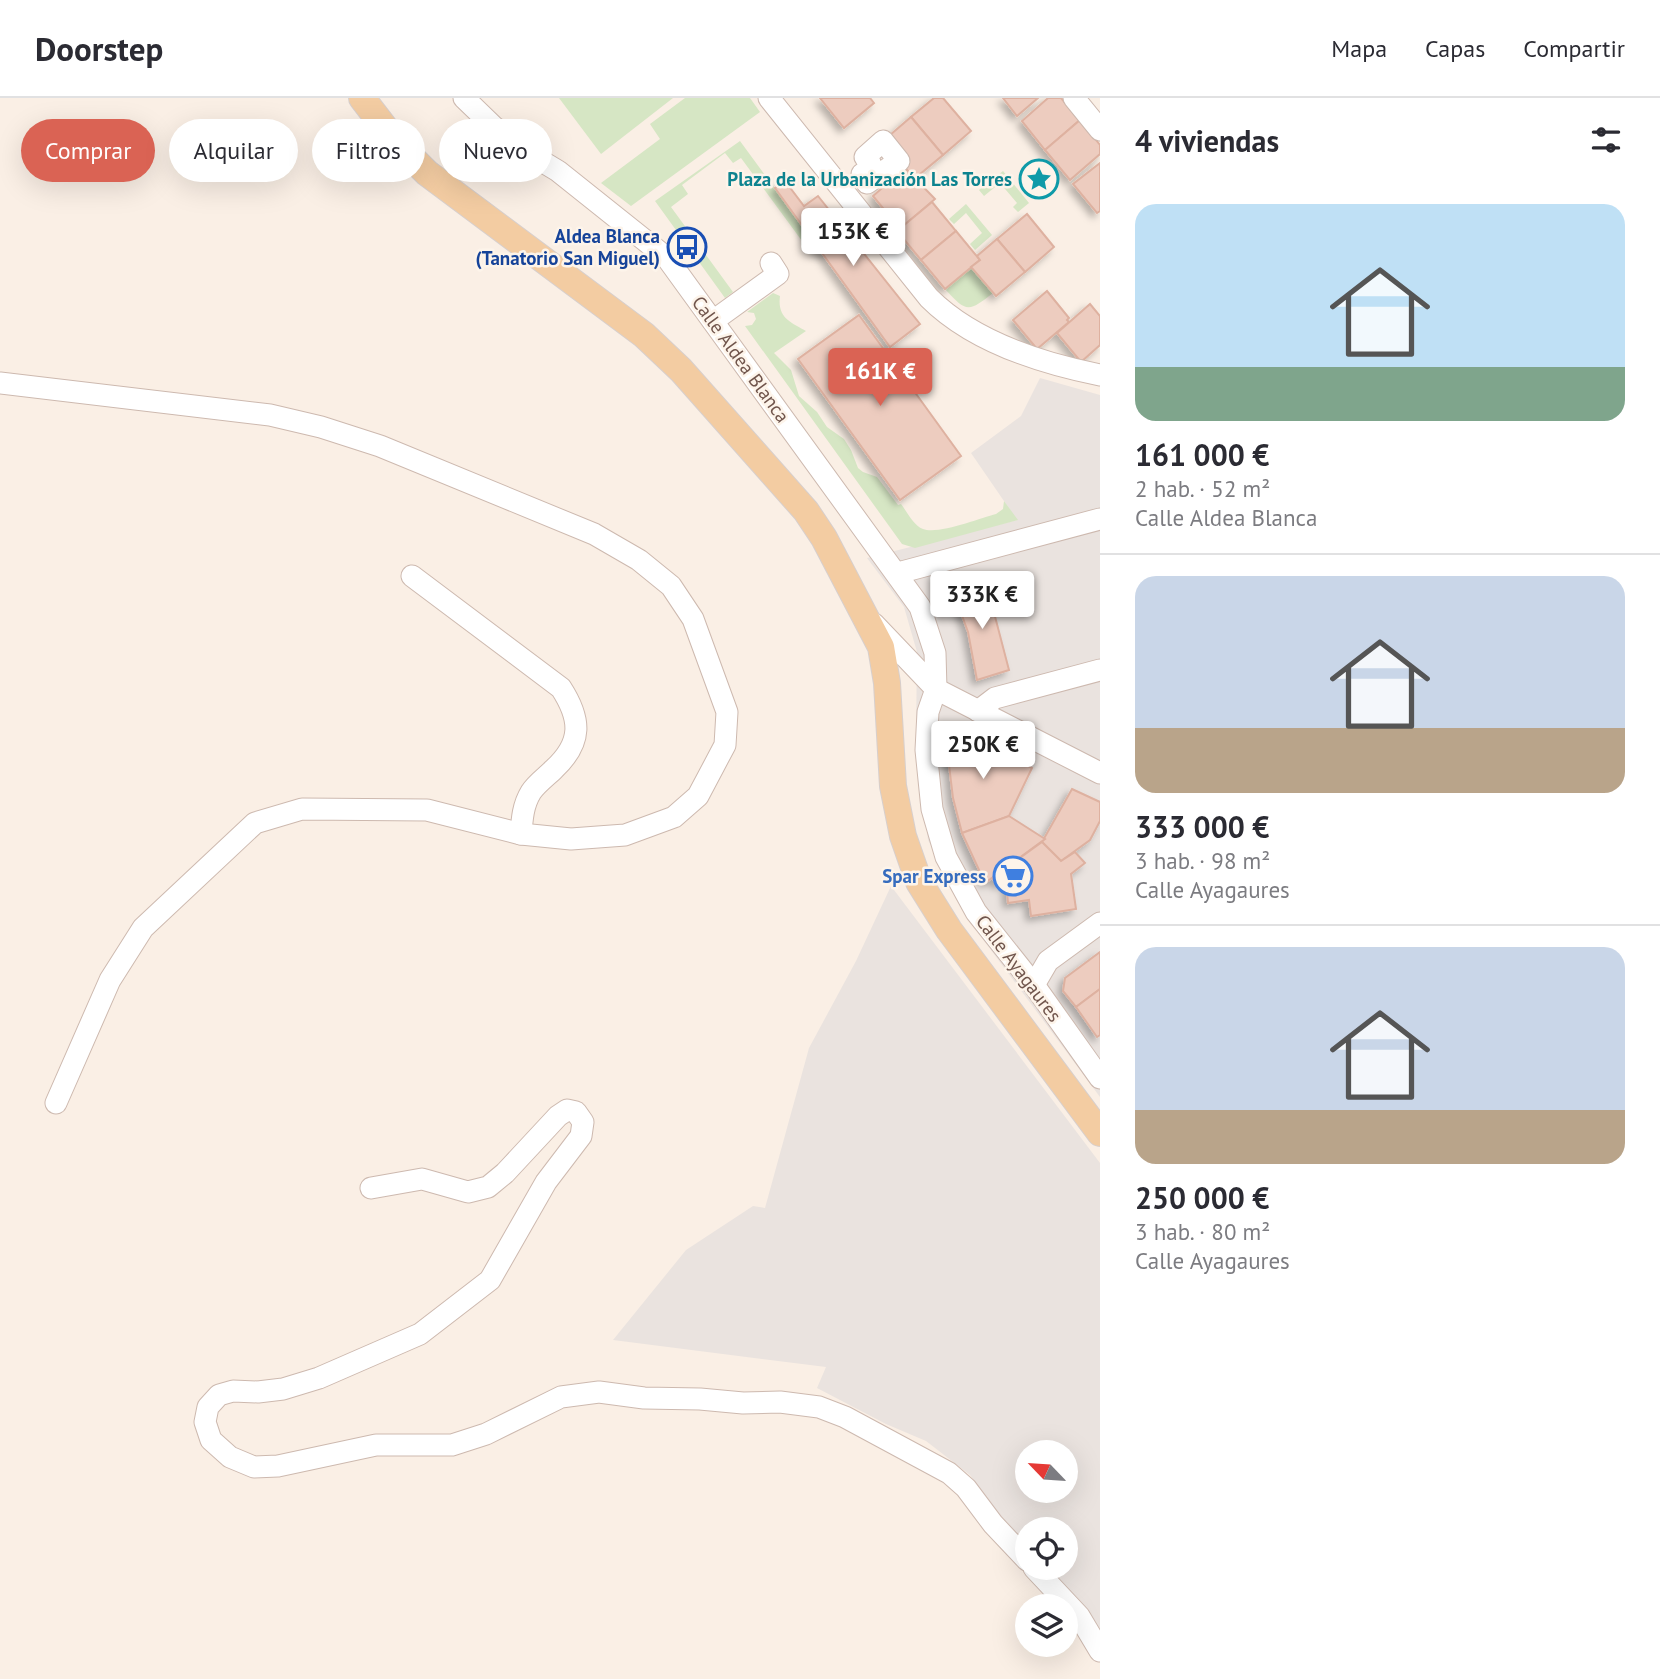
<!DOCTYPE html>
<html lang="es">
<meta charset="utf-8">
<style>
:root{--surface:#fff;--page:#f2f2f3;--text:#2b2b33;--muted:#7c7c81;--line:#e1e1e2;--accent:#da6354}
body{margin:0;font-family:"PT Sans",sans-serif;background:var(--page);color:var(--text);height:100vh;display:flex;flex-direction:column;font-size:26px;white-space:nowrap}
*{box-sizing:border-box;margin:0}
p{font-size:23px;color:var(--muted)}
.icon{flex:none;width:38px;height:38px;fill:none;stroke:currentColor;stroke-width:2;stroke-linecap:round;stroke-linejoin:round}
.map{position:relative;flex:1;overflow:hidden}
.sheet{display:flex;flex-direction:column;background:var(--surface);width:560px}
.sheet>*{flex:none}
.hud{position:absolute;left:21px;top:21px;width:665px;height:63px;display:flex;gap:14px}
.needle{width:46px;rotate:295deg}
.fabs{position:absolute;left:1015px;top:1342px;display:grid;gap:14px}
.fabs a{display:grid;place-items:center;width:63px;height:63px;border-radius:50%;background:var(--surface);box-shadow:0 7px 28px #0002;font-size:35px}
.price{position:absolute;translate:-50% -60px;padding:0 16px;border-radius:7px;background:#fff;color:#222;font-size:23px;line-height:46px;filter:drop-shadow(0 2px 4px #0008)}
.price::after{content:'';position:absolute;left:50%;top:42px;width:21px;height:16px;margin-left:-10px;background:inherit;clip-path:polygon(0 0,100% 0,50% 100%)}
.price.active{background:var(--accent);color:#fff}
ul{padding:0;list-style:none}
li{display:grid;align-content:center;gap:14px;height:371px;padding:0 35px}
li+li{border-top:2px solid var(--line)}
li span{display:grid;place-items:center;height:217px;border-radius:21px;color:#555}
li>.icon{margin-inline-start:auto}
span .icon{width:126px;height:126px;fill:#fffc;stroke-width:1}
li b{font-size:30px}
h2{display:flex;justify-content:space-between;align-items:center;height:84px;padding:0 35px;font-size:30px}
.chip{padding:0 24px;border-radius:32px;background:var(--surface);box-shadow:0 7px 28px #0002;font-size:24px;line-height:63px}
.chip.active{background:var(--accent);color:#fff}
header{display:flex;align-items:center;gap:42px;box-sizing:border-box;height:98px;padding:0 35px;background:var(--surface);border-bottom:2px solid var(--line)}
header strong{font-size:33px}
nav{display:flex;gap:38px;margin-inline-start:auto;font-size:24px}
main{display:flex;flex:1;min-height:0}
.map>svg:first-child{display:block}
.industrial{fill:#eae3df;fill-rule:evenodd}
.green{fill:#d6e6c4}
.building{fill:#edccbf;stroke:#deb1a0;stroke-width:2;filter:url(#shadow)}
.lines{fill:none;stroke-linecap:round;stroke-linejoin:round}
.minor-casing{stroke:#cdb9af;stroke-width:23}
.major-casing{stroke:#d7cfcd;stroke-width:28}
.minor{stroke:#fff;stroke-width:21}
.major{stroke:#f3cca2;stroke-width:26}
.labels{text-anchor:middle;stroke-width:5;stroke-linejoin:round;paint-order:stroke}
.culture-label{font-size:19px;font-weight:bold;fill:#0d838f;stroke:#fdf4ea;text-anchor:end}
.transit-label{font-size:19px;font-weight:bold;fill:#164399;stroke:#fdf4ea;text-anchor:end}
.street-label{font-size:19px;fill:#70554c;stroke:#fdf4ea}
.shop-label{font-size:19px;font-weight:bold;fill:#366cbe;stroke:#fdf4ea;text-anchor:end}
</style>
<header>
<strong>Doorstep</strong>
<nav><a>Mapa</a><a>Capas</a><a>Compartir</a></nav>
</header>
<main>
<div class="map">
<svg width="1100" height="1581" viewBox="0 0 1100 1581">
<defs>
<filter id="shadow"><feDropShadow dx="-4.5" dy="4.5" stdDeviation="3.5" flood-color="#0004"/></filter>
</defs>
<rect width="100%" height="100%" fill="#faefe5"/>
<g class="industrial">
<polygon points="1040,280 1100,297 1100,999 968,821 928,742 916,636 917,554 904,509 867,460 1017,422 971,355 1021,318"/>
<path d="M891,788L1100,1065V1533L1068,1490L1048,1470H1066V1432H1027V1449L1015,1437L970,1377L926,1343L886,1326L817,1290L826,1269L613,1242L686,1152L753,1108L765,1110L809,950L856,863ZM1027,1354H1066V1393H1027Z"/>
</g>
<g class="green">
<polygon points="559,0 673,0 601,56"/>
<polygon points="685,0 750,0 760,14 631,108 601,85 660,41 650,26"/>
<polygon points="740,43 819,151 811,152 801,147 802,143 741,60 733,65 725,55 682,87 688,96 671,109 733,194 725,200 655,103"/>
<polygon points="1003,73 1029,105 1018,114 1013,109 1017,105 1000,85 984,98 979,92"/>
<polygon points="966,106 992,137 975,152 970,146 982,135 966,115 954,126 949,121"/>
<path d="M971,169L993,195C968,215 966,214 945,191Z"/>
<path d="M773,195L780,198C777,220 791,224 806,233L774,255L791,272L799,298L817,314L827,329L844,341L851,352L858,370L863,374L877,379L898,407L901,406C907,414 914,428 923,431C938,437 980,420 996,416L1003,411L1004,403L1018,422L915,450L902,446L745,228L752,227L756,221L754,215L747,214Z"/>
</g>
<g class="building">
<polygon points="820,0 870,0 874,5 844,30"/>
<polygon points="934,0 943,0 971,33 943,57 911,19"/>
<polygon points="1003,0 1038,0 1017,18"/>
<polygon points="1048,0 1061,0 1080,22 1045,52 1022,23"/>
<polygon points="911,19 943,57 914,81 883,43"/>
<polygon points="1080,22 1100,47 1100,56 1070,82 1045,52"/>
<polygon points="1100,65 1100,113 1097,115 1073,86"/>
<polygon points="905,70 935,101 900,131 873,98"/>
<polygon points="785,83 804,108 818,98 920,226 890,249 775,90"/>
<polygon points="932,104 956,133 921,162 897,133"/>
<polygon points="1027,116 1054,149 1025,174 997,141"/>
<polygon points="956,133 980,162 945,191 921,162"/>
<polygon points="997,141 1025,174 996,198 971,169 980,162 977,158"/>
<polygon points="1047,193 1069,220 1067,222 1069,224 1037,251 1013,222"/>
<polygon points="1090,206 1100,218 1100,247 1081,264 1057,235"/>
<polygon points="859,217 961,358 900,402 798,261"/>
<polygon points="986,484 1009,572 977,582 968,534 953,493 969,489 969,491"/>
<polygon points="958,633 1032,670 1009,718 962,735 953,700 949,667 948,639 952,634"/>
<polygon points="1072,691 1100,704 1100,723 1090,742 1061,763 1042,744"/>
<polygon points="1009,718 1045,741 985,785 962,735"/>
<polygon points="1042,744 1061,763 1075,754 1085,765 1071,776 1076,811 1031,818 1029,802 1008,805 1006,783 998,786 992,780"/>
<polygon points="1100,854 1100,891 1076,909 1063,893 1065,880"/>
<polygon points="1100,891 1100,937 1097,939 1076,909"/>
</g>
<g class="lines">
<defs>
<g id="minor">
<polyline points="464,0 494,29 533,58 558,73 667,160 920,509 935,555 936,591 928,614 926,652 932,711 946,759 976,814 1034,887 1100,980"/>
<path d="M769,0L929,200C973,244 1040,265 1100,277"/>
<polyline points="1074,0 1100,32"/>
<polygon points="883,43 899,63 867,85 862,76 866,74 870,65 865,59"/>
<polyline points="713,223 778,176 771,165"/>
<polyline points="0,285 270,317 321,329 380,348 594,436 639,462 671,488 693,521 727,614 725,647 698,698 674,719 625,737 571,741 521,736 427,712 302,711 255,725 143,830 110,882 56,1005"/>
<polyline points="898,475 1100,421"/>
<path d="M412,478L561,590C581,621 583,644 554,671C547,678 536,686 531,694C523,707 522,721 521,736"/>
<polyline points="874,526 936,591 1100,675"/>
<polyline points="978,613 995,600 1100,572"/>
<polyline points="1034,887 1048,863 1100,825"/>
<polyline points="371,1090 422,1081 468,1094 488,1089 505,1075 558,1018 567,1012 576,1014 583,1024 581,1038 546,1084 490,1182 420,1236 319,1280 283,1291 258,1294 233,1293 219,1297 208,1309 205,1324 211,1342 230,1359 254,1369 278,1368 376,1347 452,1347 486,1336 561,1299 599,1294 644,1300 700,1301 743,1305 780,1304 819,1309 845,1319 949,1375 966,1390 993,1426 1027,1462"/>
<polyline points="1034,1470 1079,1518 1100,1553"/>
</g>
<polyline id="major" points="362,0 395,43 427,75 644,237 681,272 806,413 824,440 881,549 887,585 893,688 903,738 919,784 949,832 1100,1035"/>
</defs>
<use href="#minor" class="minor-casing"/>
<use href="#major" class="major-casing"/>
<use href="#minor" class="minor"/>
<use href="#major" class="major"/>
</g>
<defs>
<symbol id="sight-ring" viewBox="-11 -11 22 22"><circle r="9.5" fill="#fdf4ea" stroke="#0f9aa8" stroke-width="1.5"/><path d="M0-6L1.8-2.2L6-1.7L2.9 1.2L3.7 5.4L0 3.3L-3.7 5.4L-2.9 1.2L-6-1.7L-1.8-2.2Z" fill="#0f9aa8"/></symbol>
<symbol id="bus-ring" viewBox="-11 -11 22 22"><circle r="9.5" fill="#fdf4ea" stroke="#1a4fb4" stroke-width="1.5"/><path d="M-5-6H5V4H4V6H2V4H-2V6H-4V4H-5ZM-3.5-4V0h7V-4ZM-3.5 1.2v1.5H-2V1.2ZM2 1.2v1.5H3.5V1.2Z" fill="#1a4fb4"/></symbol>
<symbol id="supermarket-ring" viewBox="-11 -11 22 22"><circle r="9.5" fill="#fdf4ea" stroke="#3f7fe0" stroke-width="1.5"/><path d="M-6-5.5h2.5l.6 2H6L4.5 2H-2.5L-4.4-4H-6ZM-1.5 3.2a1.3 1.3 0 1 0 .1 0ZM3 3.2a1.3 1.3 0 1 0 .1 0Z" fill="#3f7fe0"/></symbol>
</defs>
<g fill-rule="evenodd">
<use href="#sight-ring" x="1017" y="59" width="44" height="44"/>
<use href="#bus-ring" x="665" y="127" width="44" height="44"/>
<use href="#supermarket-ring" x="991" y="756" width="44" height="44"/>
</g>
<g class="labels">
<g class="culture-label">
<text x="1012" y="88">Plaza de la Urbanización Las Torres</text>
</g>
<g class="transit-label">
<text x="660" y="145">Aldea Blanca<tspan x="660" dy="22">(Tanatorio San Miguel)</tspan></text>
</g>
<g class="street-label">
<text transform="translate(741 261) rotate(54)" y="7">Calle Aldea Blanca</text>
<text transform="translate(1019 870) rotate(53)" y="7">Calle Ayagaures</text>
</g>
<g class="shop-label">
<text x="986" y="785">Spar Express</text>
</g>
</g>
</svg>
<div class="fabs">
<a><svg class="needle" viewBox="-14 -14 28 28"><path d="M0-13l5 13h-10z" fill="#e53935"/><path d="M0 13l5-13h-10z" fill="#7c7c81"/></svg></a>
<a><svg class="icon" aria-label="locate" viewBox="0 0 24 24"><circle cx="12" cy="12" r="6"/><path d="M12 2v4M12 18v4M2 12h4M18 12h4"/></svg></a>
<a><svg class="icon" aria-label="layers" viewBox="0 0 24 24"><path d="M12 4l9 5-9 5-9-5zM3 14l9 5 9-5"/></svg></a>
</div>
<b class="price" style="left:853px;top:170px">153K €</b>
<b class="price active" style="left:880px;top:310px">161K €</b>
<b class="price" style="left:982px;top:533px">333K €</b>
<b class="price" style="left:983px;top:683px">250K €</b>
<div class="hud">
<a class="chip active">Comprar</a>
<a class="chip">Alquilar</a>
<a class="chip">Filtros</a>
<a class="chip">Nuevo</a>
</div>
</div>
<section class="sheet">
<h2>4 viviendas<svg class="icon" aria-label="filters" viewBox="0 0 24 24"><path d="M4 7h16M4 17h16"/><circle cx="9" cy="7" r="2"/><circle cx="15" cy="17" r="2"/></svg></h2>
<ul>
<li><span style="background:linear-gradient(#bfe0f5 75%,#7fa58c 0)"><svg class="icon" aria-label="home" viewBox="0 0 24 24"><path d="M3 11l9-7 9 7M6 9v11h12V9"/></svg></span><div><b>161 000 €</b><p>2 hab. · 52 m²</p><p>Calle Aldea Blanca</p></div></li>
<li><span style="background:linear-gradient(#c9d6e8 70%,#b9a48a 0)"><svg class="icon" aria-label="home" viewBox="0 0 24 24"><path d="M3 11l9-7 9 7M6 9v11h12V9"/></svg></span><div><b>333 000 €</b><p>3 hab. · 98 m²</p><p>Calle Ayagaures</p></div></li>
<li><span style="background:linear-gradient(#c9d6e8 75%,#b9a48a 0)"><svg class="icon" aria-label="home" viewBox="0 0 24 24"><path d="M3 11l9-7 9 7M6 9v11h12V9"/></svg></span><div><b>250 000 €</b><p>3 hab. · 80 m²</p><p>Calle Ayagaures</p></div></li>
</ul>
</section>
</main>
